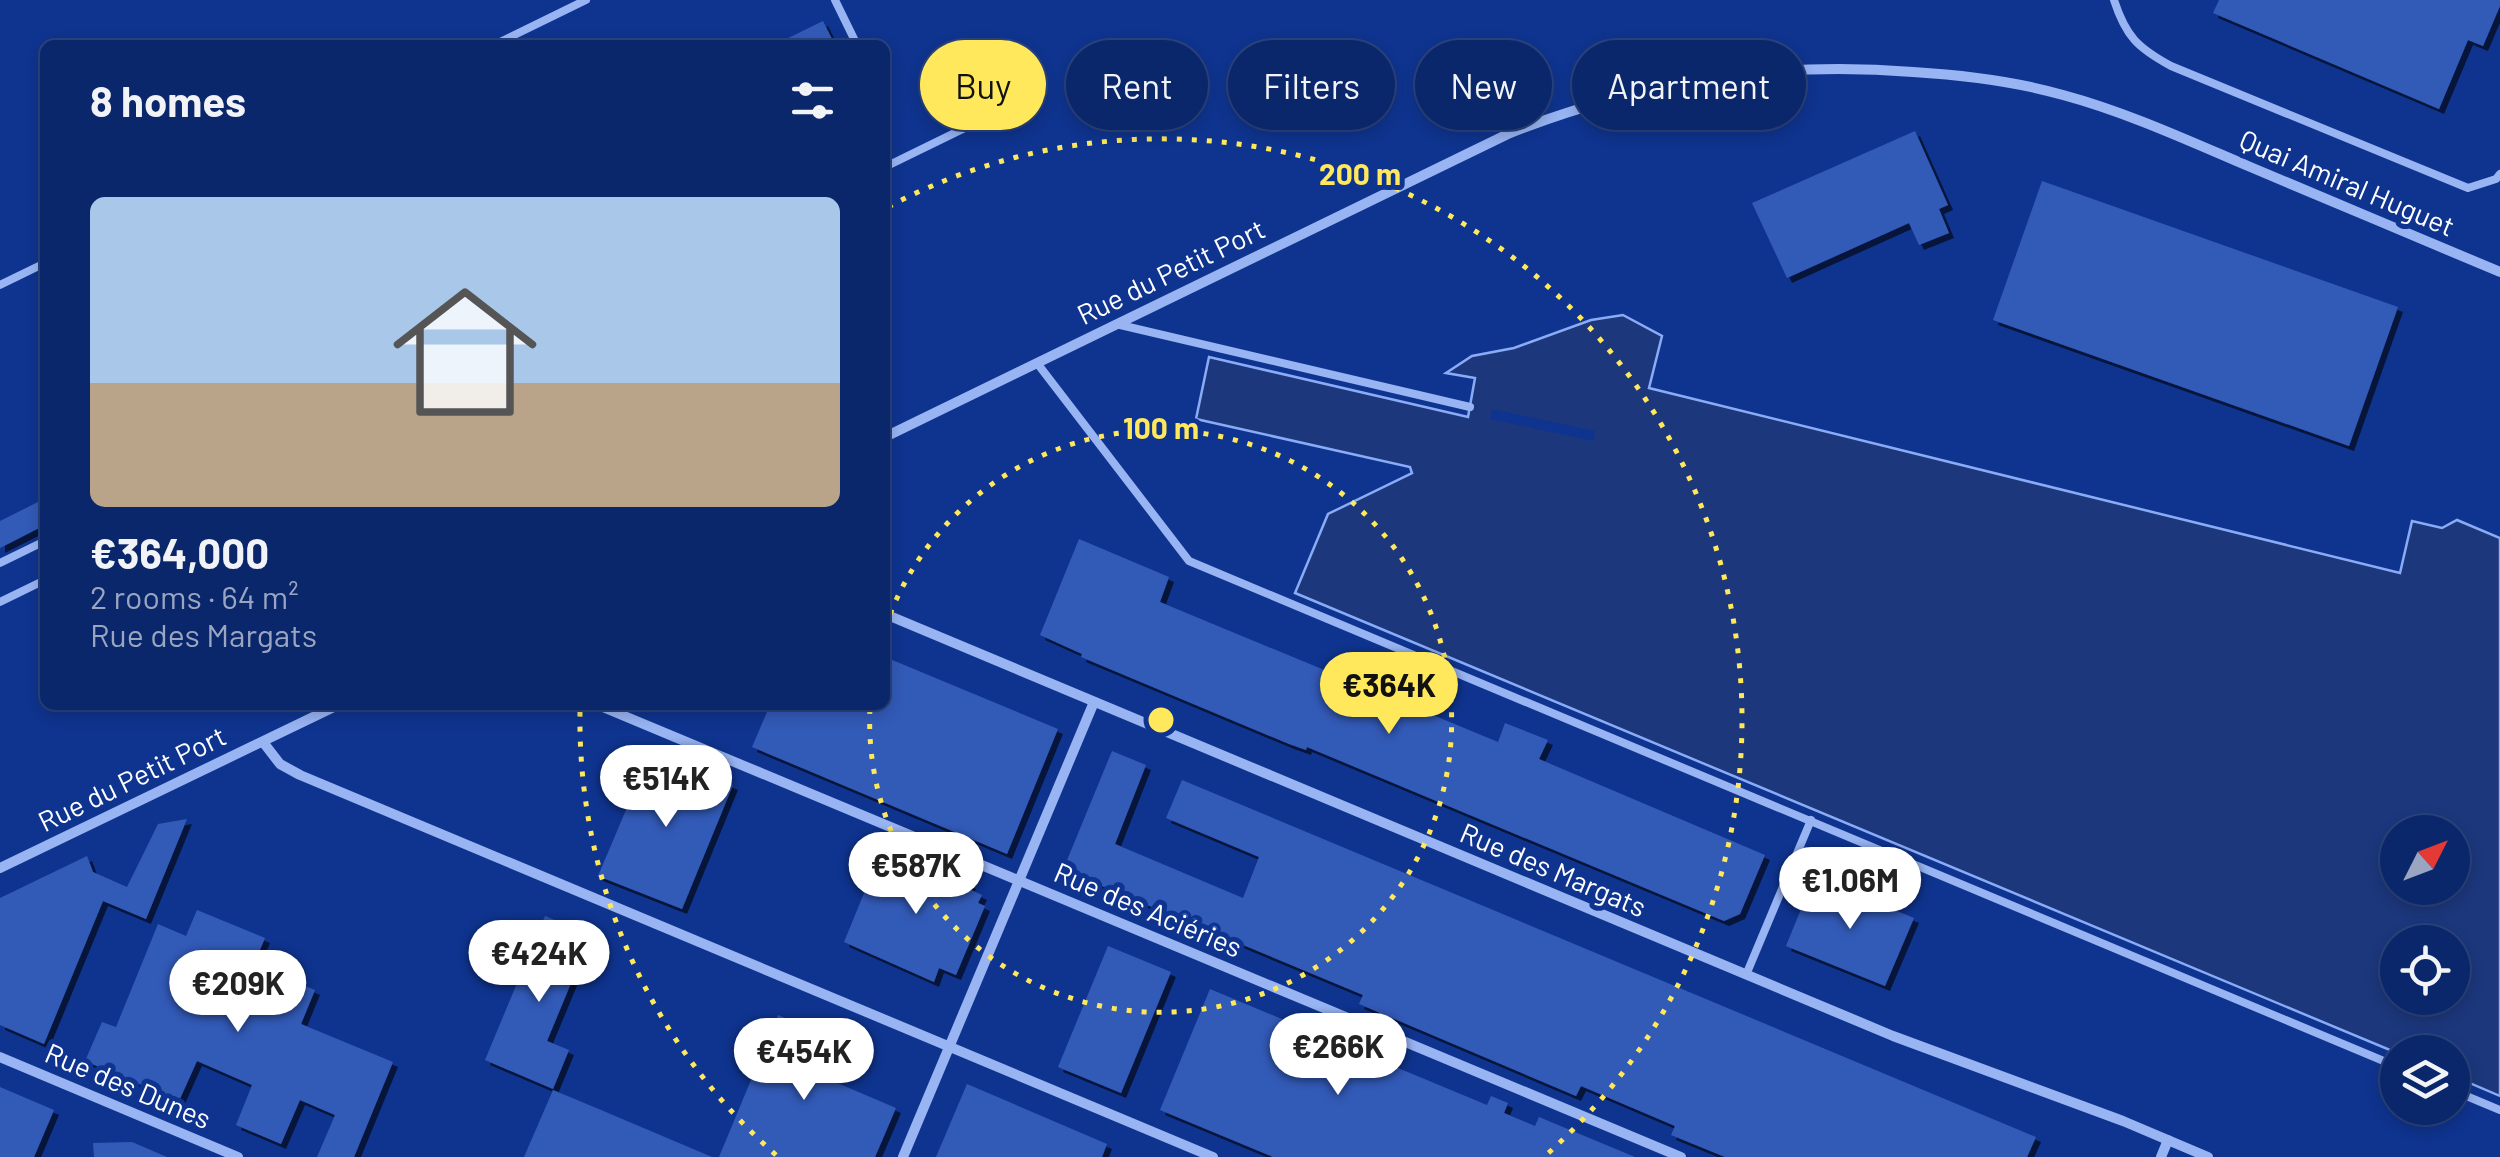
<!DOCTYPE html>
<meta charset="utf-8">
<style>
:root{--surface:#0b276b;--page:#193373;--text:#f1f3f6;--muted:#9aa5c1;--line:#2b447e;--accent:#ffe85b}
body{margin:0;font-family:Barlow,sans-serif;background:var(--page);color:var(--text);height:100vh;display:flex;flex-direction:column;font-size:38px;white-space:nowrap}
*{box-sizing:border-box;margin:0}
p{font-size:32px;color:var(--muted)}
.icon{flex:none;width:55px;height:55px;fill:none;stroke:currentColor;stroke-width:2;stroke-linecap:round;stroke-linejoin:round}
.map{position:relative;flex:1;overflow:hidden}
.side{position:absolute;left:40px;top:40px;width:850px;height:670px;display:flex;flex-direction:column;background:var(--surface);border-radius:15px;box-shadow:0 5px 15px #0003,0 0 0 2px var(--line)}
.side>*{flex:none}
.guide{position:absolute;left:920px;top:40px;width:950px;height:90px;display:flex;gap:20px}
.needle{width:65px;rotate:48deg}
.fabs{position:absolute;left:2380px;top:815px;display:grid;gap:20px}
.fabs a{display:grid;place-items:center;width:90px;height:90px;border-radius:50%;background:var(--surface);box-shadow:0 5px 15px #0003,0 0 0 2px var(--line);font-size:50px}
.price{position:absolute;translate:-50% -85px;padding:0 22px;border-radius:35px;background:#fff;color:#222;font-size:32px;line-height:65px;filter:drop-shadow(0 2px 5px #0008)}
.price::after{content:'';position:absolute;left:50%;top:60px;width:30px;height:22px;margin-left:-15px;background:inherit;clip-path:polygon(0 0,100% 0,50% 100%)}
.price.selected{background:var(--accent);color:#111}
ul{padding:0;list-style:none}
li{display:grid;align-content:center;gap:20px;height:530px;padding:0 50px}
li+li{border-top:2px solid var(--line)}
li span{display:grid;place-items:center;height:310px;border-radius:15px;color:#555}
li>.icon{margin-inline-start:auto}
span .icon{width:180px;height:180px;fill:#fffc;stroke-width:1}
li b{font-size:42px}
h2{display:flex;justify-content:space-between;align-items:center;height:120px;padding:0 50px;font-size:42px}
.chip{padding:0 35px;border-radius:45px;background:var(--surface);box-shadow:0 5px 15px #0003,0 0 0 2px var(--line);font-size:35px;line-height:90px}
.chip.selected{background:var(--accent);color:#111}
.map>svg:first-child{display:block}
.water{fill:#1c377c;stroke:#8aacf7;stroke-width:2.5;fill-rule:evenodd}
.pier{fill:#0f348f}
.building{fill:#335ab7;filter:url(#shadow)}
.lines{fill:none;stroke-linecap:round;stroke-linejoin:round}
.service{stroke:#98b4f3;stroke-width:8}
.minor{stroke:#98b4f3;stroke-width:10}
.ring{fill:none;stroke:#ffe85b;stroke-width:5;stroke-dasharray:5 10}
.labels{text-anchor:middle;stroke-width:10;stroke-linejoin:round;paint-order:stroke}
.street-label{font-size:28px;fill:#fff;stroke:#0f348f}
.centre{fill:#ffe85b;stroke:#0f348f;stroke-width:5}
.ring-label{font-size:30px;text-anchor:middle;font-weight:bold;fill:#ffe85b;stroke:#0f348f;stroke-width:10;stroke-linejoin:round;paint-order:stroke}
</style>
<div class="map">
<svg width="2500" height="1157" viewBox="0 0 2500 1157">
<defs>
<filter id="shadow"><feDropShadow dx="5" dy="5" stdDeviation="0" flood-color="#0009"/></filter>
</defs>
<rect width="100%" height="100%" fill="#0f348f"/>
<path class="water" d="M1623,315L1662,336L1649,388L2400,573L2412,521L2442,528L2457,520L2500,538V1096L2453,1076L2452,1052L2397,1053L1295,593L1328,514L1412,473L1410,467L1196,419L1209,357L1468,417L1475,378L1446,373L1472,356L1514,348L1591,320ZM2398,832H2452V888H2398ZM2398,942H2452V998H2398Z"/>
<polygon class="pier" points="1492,409 1595,431 1593,441 1490,419"/>
<g class="building">
<polygon points="2219,0 2500,0 2500,6 2483,46 2468,40 2439,109 2213,13"/>
<polygon points="823,21 835,45 774,45"/>
<polygon points="1915,131 1948,205 1939,209 1949,233 1919,245 1909,223 1787,278 1752,203"/>
<polygon points="2042,181 2398,307 2349,446 1993,320"/>
<polygon points="40,501 45,510 45,525 0,548 0,521"/>
<polygon points="1079,539 1169,577 1160,602 1498,742 1505,723 1548,740 1539,759 1765,855 1740,914 1724,921 1307,747 1306,750 1289,744 1081,657 1082,654 1040,635"/>
<polygon points="885,657 1058,729 1007,854 752,747 770,705 885,705"/>
<polygon points="651,751 733,785 682,909 598,876"/>
<polygon points="1112,751 1146,765 1115,844 1243,898 1259,857 1166,818 1182,780 2036,1137 2027,1157 1725,1157 1671,1135 1675,1126 1581,1086 1576,1096 1359,1004 1363,995 1063,870"/>
<polygon points="187,819 146,919 103,901 44,1044 0,1025 0,898 87,856 93,872 127,887 158,824"/>
<polygon points="883,847 971,884 969,889 982,895 978,903 985,906 956,975 939,968 934,982 844,942"/>
<polygon points="1814,877 1914,918 1885,986 1786,946"/>
<polygon points="197,910 265,938 254,964 315,990 301,1024 393,1062 354,1157 317,1157 335,1115 300,1100 281,1144 236,1125 252,1085 197,1061 179,1101 85,1061 102,1022 116,1027 158,924 186,936"/>
<polygon points="545,916 591,935 547,1041 569,1050 553,1089 485,1060"/>
<polygon points="1108,946 1171,972 1121,1093 1058,1067"/>
<polygon points="1210,989 1301,1027 1314,1020 1326,1024 1321,1036 1487,1105 1491,1096 1508,1103 1504,1113 1535,1126 1539,1117 1635,1157 1273,1157 1160,1110"/>
<polygon points="778,1015 843,1042 828,1079 896,1108 875,1157 719,1157"/>
<polygon points="967,1084 1107,1144 1102,1157 936,1157"/>
<polygon points="0,1087 54,1110 34,1157 0,1157"/>
<polygon points="553,1090 601,1110 712,1157 524,1157"/>
<polygon points="132,1142 167,1157 94,1157 93,1143"/>
</g>
<g class="lines">
<g class="service">
<polyline points="835,0 857,45"/>
<path d="M2114,0C2126,37 2138,48 2171,66L2468,188L2496,179L2500,174"/>
<polyline points="494,45 586,0"/>
<polyline points="885,167 1022,100"/>
<polyline points="0,285 45,263"/>
<polyline points="1116,324 1470,407"/>
<polyline points="1037,363 1189,561 2398,1067"/>
<polyline points="0,563 45,541"/>
<polyline points="0,602 45,580"/>
<polyline points="1746,975 1811,820"/>
<polyline points="2452,1090 2500,1110"/>
</g>
<g class="minor">
<path d="M885,437L1510,133C1644,81 1770,61 1913,72C1963,75 2014,81 2063,95C2126,112 2187,140 2248,166C2332,201 2416,237 2500,272"/>
<polyline points="885,614 1893,1036 2123,1121 2208,1157"/>
<polyline points="598,705 1681,1157"/>
<polyline points="263,742 280,764 300,775 1213,1157"/>
<polyline points="0,868 338,705"/>
<polyline points="0,1057 238,1157"/>
<polyline points="903,1157 1094,702"/>
<polyline points="2161,1157 2168,1140"/>
</g>
</g>
<g class="ring">
<path d="M885 628A291 291 0 1 1 870 707"/>
<path d="M776 1155A581 581 0 0 1 580 710M888 207A581 581 0 0 1 1546 1155"/>
</g>
<g class="labels">
<g class="street-label">
<text transform="translate(2347 183) rotate(23)" y="10">Quai Amiral Huguet</text>
<text transform="translate(1171 272) rotate(-26)" y="10">Rue du Petit Port</text>
<text transform="translate(132 779) rotate(-26)" y="10">Rue du Petit Port</text>
<text transform="translate(1553 870) rotate(23)" y="10">Rue des Margats</text>
<text transform="translate(1148 910) rotate(23)" y="10">Rue des Aciéries</text>
<text transform="translate(128 1086) rotate(23)" y="10">Rue des Dunes</text>
</g>
</g>
<circle cx="1161" cy="720" r="15" class="centre"/>
<g class="ring-label">
<text x="1360" y="185">200 m</text>
<text x="1161" y="439">100 m</text>
</g>
</svg>
<div class="fabs">
<a><svg class="needle" viewBox="-14 -14 28 28"><path d="M0-13l5 13h-10z" fill="#e53935"/><path d="M0 13l5-13h-10z" fill="#9aa5c1"/></svg></a>
<a><svg class="icon" aria-label="locate" viewBox="0 0 24 24"><circle cx="12" cy="12" r="6"/><path d="M12 2v4M12 18v4M2 12h4M18 12h4"/></svg></a>
<a><svg class="icon" aria-label="layers" viewBox="0 0 24 24"><path d="M12 4l9 5-9 5-9-5zM3 14l9 5 9-5"/></svg></a>
</div>
<b class="price selected" style="left:1389px;top:737px">€364K</b>
<b class="price" style="left:666px;top:830px">€514K</b>
<b class="price" style="left:916px;top:917px">€587K</b>
<b class="price" style="left:1850px;top:932px">€1.06M</b>
<b class="price" style="left:539px;top:1005px">€424K</b>
<b class="price" style="left:238px;top:1035px">€209K</b>
<b class="price" style="left:1338px;top:1098px">€266K</b>
<b class="price" style="left:804px;top:1103px">€454K</b>
<div class="guide">
<a class="chip selected">Buy</a>
<a class="chip">Rent</a>
<a class="chip">Filters</a>
<a class="chip">New</a>
<a class="chip">Apartment</a>
</div>
<section class="side">
<h2>8 homes<svg class="icon" aria-label="filters" viewBox="0 0 24 24"><path d="M4 7h16M4 17h16"/><circle cx="9" cy="7" r="2"/><circle cx="15" cy="17" r="2"/></svg></h2>
<ul>
<li><span style="background:linear-gradient(#a9c7e8 60%,#b9a48a 0)"><svg class="icon" aria-label="home" viewBox="0 0 24 24"><path d="M3 11l9-7 9 7M6 9v11h12V9"/></svg></span><div><b>€364,000</b><p>2 rooms · 64 m²</p><p>Rue des Margats</p></div></li>
</ul>
</section>
</div>
